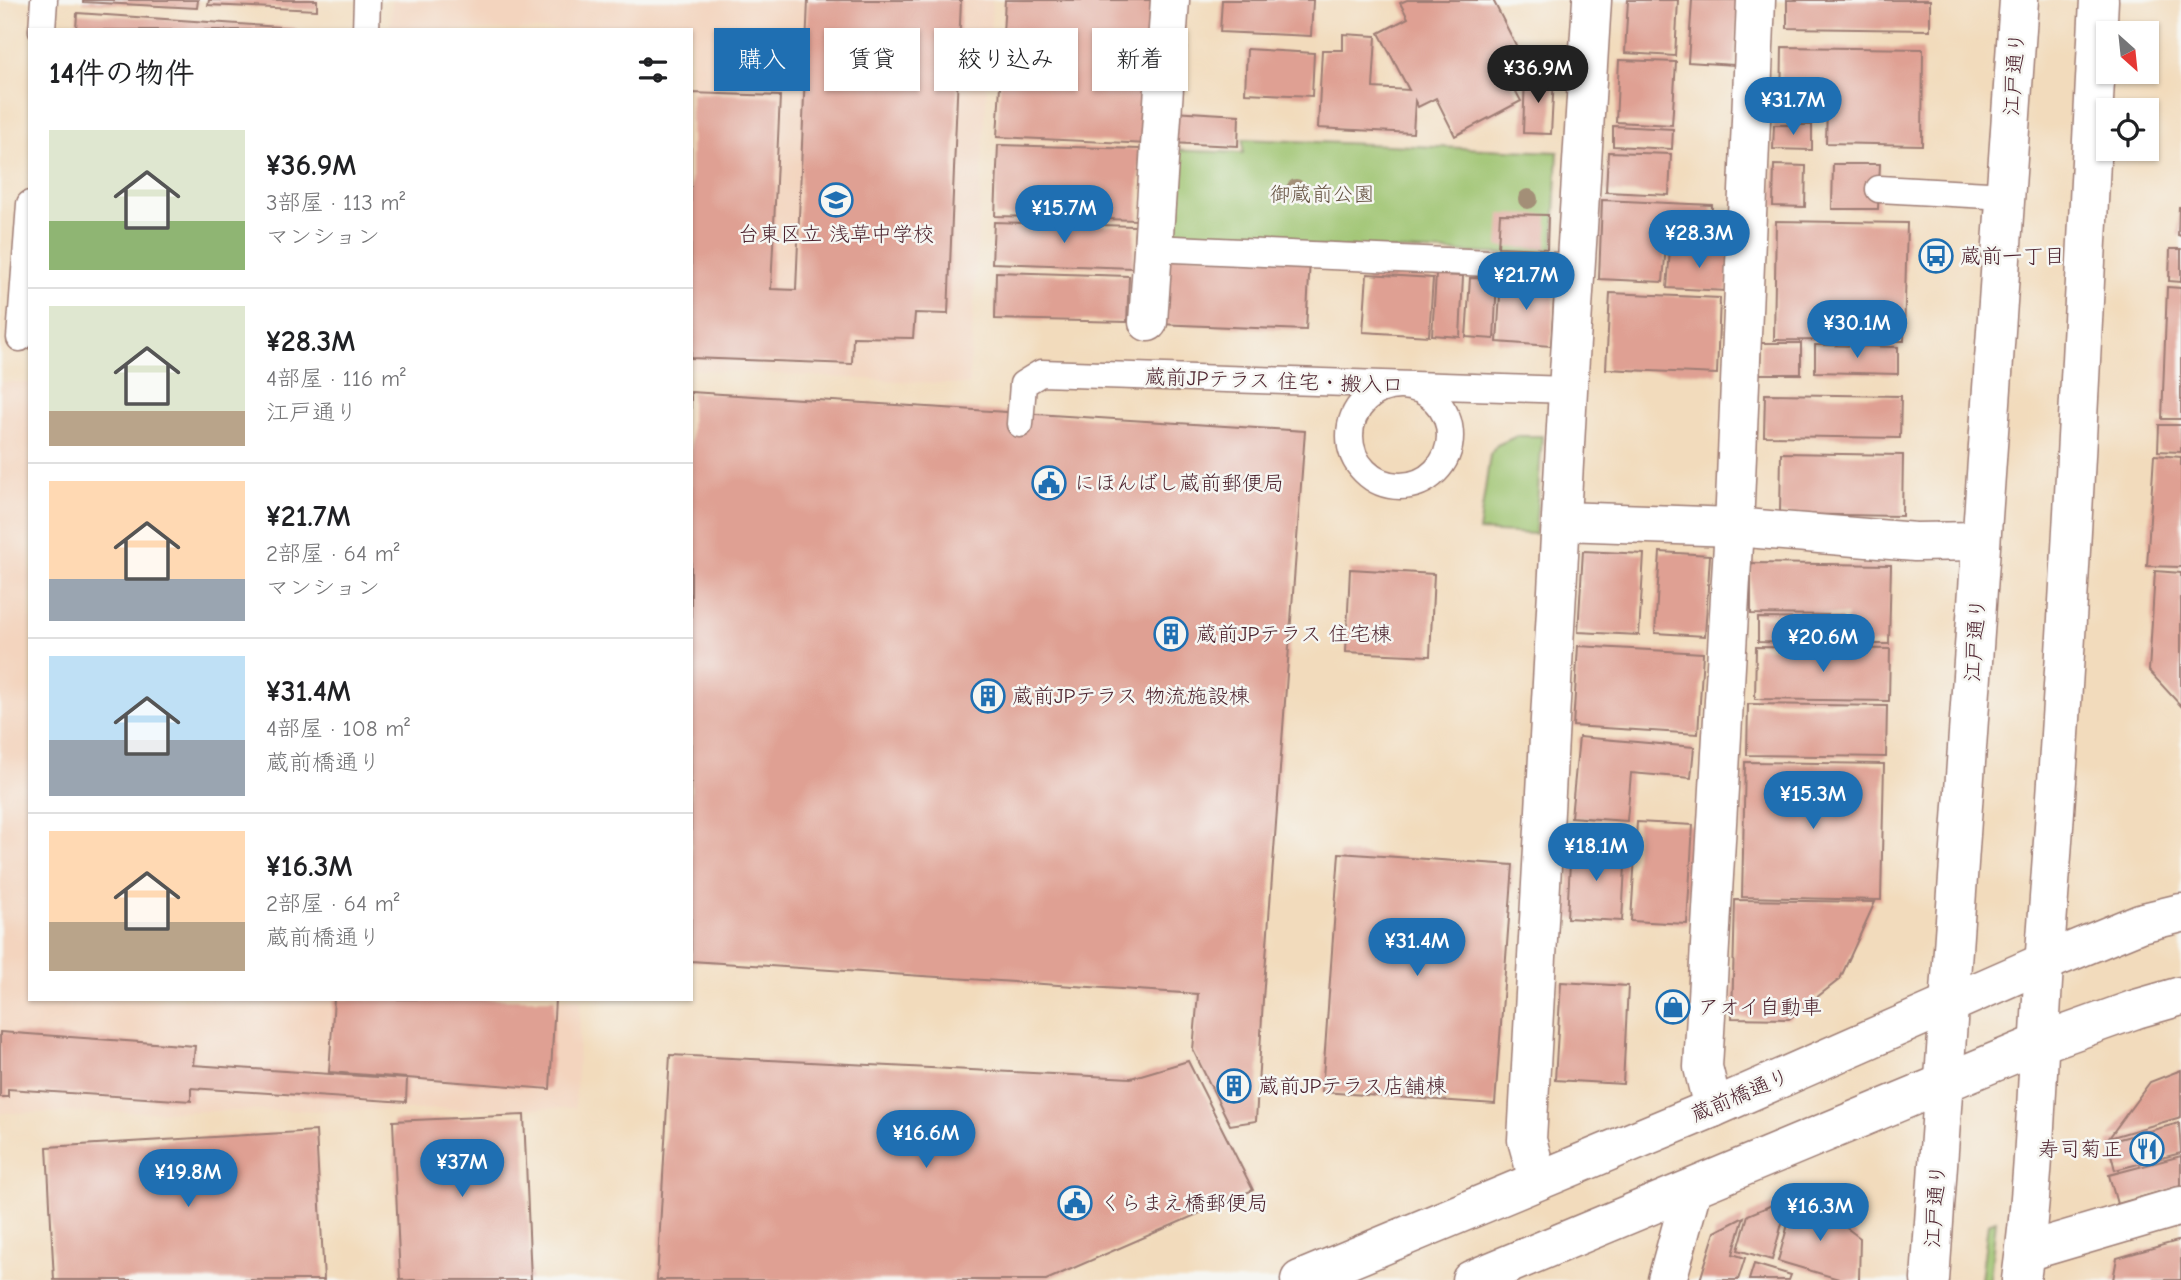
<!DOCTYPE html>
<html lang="ja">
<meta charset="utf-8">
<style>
:root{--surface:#fff;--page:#f6f6f6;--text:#202124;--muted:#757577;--line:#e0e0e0;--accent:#1f6fb2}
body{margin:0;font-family:"Comic Neue","Klee One",sans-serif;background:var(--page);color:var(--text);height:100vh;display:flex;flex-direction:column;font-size:26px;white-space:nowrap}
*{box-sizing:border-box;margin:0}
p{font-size:23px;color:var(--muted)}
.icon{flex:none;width:38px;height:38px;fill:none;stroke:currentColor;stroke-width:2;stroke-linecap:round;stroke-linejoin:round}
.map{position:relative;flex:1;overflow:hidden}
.panel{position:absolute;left:28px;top:28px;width:665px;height:973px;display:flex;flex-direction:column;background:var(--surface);border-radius:0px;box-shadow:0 2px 5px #0004}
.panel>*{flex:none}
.top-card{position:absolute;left:714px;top:28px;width:665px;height:63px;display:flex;gap:14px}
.needle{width:46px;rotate:153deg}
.buttons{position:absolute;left:2096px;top:21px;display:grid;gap:14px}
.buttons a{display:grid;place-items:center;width:63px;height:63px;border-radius:0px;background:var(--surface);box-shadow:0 2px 5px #0004;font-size:35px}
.price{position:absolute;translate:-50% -60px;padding:0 16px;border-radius:24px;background:var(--accent);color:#fff;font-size:23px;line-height:46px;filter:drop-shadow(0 2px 4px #0008)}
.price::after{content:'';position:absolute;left:50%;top:42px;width:21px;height:16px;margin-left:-10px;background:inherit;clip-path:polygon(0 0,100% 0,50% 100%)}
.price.current{background:#222;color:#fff}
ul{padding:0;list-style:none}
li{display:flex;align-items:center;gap:21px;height:175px;padding:0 21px}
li+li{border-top:2px solid var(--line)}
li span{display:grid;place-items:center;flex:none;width:196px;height:140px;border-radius:0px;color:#555}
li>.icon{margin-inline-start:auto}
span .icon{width:84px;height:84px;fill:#fffc;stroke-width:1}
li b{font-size:30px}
h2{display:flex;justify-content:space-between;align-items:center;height:84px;padding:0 21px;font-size:30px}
.chip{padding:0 24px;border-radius:0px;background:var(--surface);box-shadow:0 2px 5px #0004;font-size:24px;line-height:63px}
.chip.current{background:var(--accent);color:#fff}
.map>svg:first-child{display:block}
.built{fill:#f3d4be}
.green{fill:#9cc26d;stroke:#73704c;stroke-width:2}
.building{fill:#dfa093}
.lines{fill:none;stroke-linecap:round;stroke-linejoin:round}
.service-casing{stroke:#9e7d74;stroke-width:29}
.minor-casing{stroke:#9e7d74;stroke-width:41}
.primary-casing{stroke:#9e7d74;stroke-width:41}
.trunk-casing{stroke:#9e7d74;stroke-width:41}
.service{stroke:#fff;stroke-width:26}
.minor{stroke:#fff;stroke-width:38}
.primary{stroke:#fff;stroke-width:38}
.trunk{stroke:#fff;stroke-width:38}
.tree{fill:#a38f77}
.labels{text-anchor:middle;stroke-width:5;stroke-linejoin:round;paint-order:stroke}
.street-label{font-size:21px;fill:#4a1f2b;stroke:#f6f6f2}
.park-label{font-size:21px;fill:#63503f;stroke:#f6f6f2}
.poi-label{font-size:21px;fill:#4a1f2b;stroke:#f6f6f2;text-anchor:start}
</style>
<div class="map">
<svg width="2181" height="1280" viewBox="0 0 2181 1280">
<rect width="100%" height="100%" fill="#f6f6f2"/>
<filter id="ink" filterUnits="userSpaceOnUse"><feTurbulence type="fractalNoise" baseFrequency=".0143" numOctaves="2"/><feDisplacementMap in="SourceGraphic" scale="14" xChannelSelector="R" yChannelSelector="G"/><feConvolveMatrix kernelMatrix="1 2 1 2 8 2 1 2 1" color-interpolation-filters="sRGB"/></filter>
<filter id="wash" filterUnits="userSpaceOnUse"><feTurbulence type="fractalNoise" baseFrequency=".00686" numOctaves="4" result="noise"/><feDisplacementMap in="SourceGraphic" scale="28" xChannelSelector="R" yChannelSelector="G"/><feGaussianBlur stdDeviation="1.57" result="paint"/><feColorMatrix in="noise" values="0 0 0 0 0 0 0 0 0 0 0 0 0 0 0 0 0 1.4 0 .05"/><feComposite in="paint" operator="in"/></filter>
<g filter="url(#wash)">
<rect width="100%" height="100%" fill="#f2dbbc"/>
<g class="built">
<polygon points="392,0 992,0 969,385 691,369 691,30 390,30"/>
<polygon points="0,382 30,383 30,999 581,999 575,1108 0,1113"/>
</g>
<g class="green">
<polygon points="1243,139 1558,152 1553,256 1166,241 1170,150 1243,153"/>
<polygon points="1517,436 1542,436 1535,534 1479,531 1490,455 1497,445"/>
<polygon points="1996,1220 1990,1280 1981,1280 1988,1223"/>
</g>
<g id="blocks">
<g class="building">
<polygon points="83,0 198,0 197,8 83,2"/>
<polygon points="209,0 317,0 317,10 208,5"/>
<polygon points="808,0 961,0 948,314 915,313 913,338 853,337 852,364 691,358 691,93 780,96 771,289 796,290"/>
<polygon points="1005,0 1158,0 1149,144 997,137"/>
<polygon points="1222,0 1313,0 1311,36 1220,32"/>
<polygon points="1407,0 1493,0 1520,53 1501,64 1521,101 1455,136 1436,98 1418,107 1415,101 1413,133 1318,128 1322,50 1343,50 1343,34 1376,36 1373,88 1409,90 1379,33 1408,18 1400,3"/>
<polygon points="1628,0 1678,0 1675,56 1625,53"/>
<polygon points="1692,0 1739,0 1734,65 1688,62"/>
<polygon points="1787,0 1930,0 1930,30 1787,28"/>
<polygon points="77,13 295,28 295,30 76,30"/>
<polygon points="1782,47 1923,49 1922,145 1826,143 1827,107 1781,106"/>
<polygon points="1247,49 1314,53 1312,96 1245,93"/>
<polygon points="1619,60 1676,62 1672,125 1616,122"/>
<polygon points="1525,76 1554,77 1551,134 1523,133"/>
<polygon points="1172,111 1239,115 1238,146 1170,143"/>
<polygon points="1774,125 1812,125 1812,150 1773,149"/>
<polygon points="1613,126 1673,129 1672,149 1613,146"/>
<polygon points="998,145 1140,149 1138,220 995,216"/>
<polygon points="1608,152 1671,154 1669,195 1606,192"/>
<polygon points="1833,164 1880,164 1878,209 1832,209"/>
<polygon points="1774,165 1806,166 1805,207 1773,206"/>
<polygon points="1602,200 1712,205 1710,246 1666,244 1663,282 1599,279"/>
<polygon points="2179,207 2181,207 2181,236 2178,235"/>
<polygon points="1500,214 1548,215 1547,249 1498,247"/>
<polygon points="1776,221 1907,223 1904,341 1774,340"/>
<polygon points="994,222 1135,226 1133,268 992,263"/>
<polygon points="2170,249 2181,249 2181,282 2169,281"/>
<polygon points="1670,250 1730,252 1727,291 1667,288"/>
<polygon points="1163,254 1310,259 1306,330 1158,324"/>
<polygon points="996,272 1129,276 1127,322 995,319"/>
<polygon points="1367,274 1433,278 1429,336 1363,332"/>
<polygon points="1436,275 1463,276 1460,337 1432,335"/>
<polygon points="1470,278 1497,279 1494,339 1466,337"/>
<polygon points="1501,279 1555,282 1551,346 1497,342"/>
<polygon points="2167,287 2181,288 2181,419 2162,419"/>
<polygon points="1610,293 1720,298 1717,374 1606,369"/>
<polygon points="1761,343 1801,343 1801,374 1760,374"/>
<polygon points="1815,345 1898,347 1898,374 1815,372"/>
<polygon points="691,392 1305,431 1263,999 1256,1121 1230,1125 1193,1050 1198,994 691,961"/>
<polygon points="1765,394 1901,396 1900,438 1764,436"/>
<polygon points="2159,425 2181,425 2181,452 2158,451"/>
<polygon points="1781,453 1903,455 1902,516 1780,514"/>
<polygon points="2154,455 2181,457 2181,567 2147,566"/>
<polygon points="1583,551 1644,554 1639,635 1578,632"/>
<polygon points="1660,552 1710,555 1705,636 1655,633"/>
<polygon points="1751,563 1891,565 1889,644 1846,644 1847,615 1751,614"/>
<polygon points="1350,569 1434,574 1430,656 1346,652"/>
<polygon points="2155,571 2181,573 2181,706 2149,671"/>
<polygon points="1758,618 1841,619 1840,644 1758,642"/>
<polygon points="1578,646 1703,653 1698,734 1573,726"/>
<polygon points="1756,647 1890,649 1889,701 1755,699"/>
<polygon points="1748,704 1887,706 1886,757 1747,755"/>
<polygon points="1579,737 1694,747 1691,778 1631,773 1627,821 1571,817"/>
<polygon points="1745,762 1884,764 1881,900 1742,897"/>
<polygon points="1637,822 1693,825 1687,924 1631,921"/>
<polygon points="1571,844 1626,847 1622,921 1567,918"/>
<polygon points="1339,853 1513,865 1495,1104 1322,1092"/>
<polygon points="1735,900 1875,902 1840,979 1789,1019 1732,1018"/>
<polygon points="1561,982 1628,986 1623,1084 1555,1080"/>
<polygon points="334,999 555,999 550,1089 329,1072"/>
<polygon points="0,1032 195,1046 193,1065 407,1079 406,1102 191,1088 191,1101 8,1089 8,1097 0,1097"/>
<polygon points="670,1055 1131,1078 1188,1061 1253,1190 1046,1280 657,1280"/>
<polygon points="2181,1070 2181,1117 2109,1138 2150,1082"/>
<polygon points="524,1115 531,1280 400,1280 393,1121"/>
<polygon points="2179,1123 2181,1153 2115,1170 2108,1142"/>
<polygon points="316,1131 324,1280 54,1280 47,1147"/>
<polygon points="2181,1156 2181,1186 2117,1204 2109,1175"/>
<polygon points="1797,1191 1860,1238 1859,1280 1842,1280 1778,1261"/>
<polygon points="1789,1198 1772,1260 1738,1250 1748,1215"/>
<polygon points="1744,1217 1733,1254 1745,1258 1738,1280 1700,1280 1715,1232"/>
<polygon points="2181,1240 2181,1280 2113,1280 2117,1258"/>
<polygon points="1754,1264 1791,1275 1789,1280 1749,1280"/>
</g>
</g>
</g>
<g filter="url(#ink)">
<use href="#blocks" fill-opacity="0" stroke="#9e7d74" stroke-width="2"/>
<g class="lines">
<defs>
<g id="service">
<polyline points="42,30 44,0"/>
<polyline points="366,30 367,0"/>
<polyline points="1879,189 2006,196"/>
<polyline points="1153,248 1577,267"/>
<polyline points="20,338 30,204"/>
<circle cx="1400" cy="436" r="50"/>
<polyline points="1020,424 1023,384 1041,373 1568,390"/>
</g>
<g id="minor">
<polyline points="1148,322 1170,0"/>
<polyline points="1562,521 1734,527 1915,542 1981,541"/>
<polyline points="1713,1108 1703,1067 1734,527 1756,0"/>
<polyline points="1538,1179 1527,1140 1568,390 1592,0"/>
<polyline points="2025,1252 2181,1206"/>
<polyline points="1667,1280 1692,1189"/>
</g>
<g id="primary">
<polyline points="1300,1280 1713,1108 2045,962 2140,923 2181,913"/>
<polyline points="1471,1280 2038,1044 2136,1009 2181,996"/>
</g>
<g id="trunk">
<polyline points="1930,1280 2019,0"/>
<path d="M2021,1280C2036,1172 2037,1061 2045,952C2069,635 2083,317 2099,0"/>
</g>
</defs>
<use href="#service" class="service-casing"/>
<use href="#minor" class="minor-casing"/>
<use href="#primary" class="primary-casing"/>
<use href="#trunk" class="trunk-casing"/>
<use href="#service" class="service"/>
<use href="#minor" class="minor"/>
<use href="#primary" class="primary"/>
<use href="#trunk" class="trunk"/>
</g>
<g class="tree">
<circle cx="1296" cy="189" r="10"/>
<circle cx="1528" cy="199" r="10"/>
</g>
</g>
<defs>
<symbol id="school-ring" viewBox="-11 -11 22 22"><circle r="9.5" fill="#f6f6f2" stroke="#1f6fb2" stroke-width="1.5"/><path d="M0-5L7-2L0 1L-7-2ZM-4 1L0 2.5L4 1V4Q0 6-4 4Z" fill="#1f6fb2"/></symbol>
<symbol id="bus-ring" viewBox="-11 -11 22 22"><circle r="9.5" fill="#f6f6f2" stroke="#1f6fb2" stroke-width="1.5"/><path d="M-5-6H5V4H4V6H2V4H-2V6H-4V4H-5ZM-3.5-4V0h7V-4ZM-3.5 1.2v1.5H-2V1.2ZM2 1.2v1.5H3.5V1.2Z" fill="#1f6fb2"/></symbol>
<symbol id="civic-ring" viewBox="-11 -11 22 22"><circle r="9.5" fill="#f6f6f2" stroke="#1f6fb2" stroke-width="1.5"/><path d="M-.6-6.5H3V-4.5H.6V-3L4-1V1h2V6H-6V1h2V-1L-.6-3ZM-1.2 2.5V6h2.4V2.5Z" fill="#1f6fb2"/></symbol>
<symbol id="building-ring" viewBox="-11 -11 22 22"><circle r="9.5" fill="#f6f6f2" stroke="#1f6fb2" stroke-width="1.5"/><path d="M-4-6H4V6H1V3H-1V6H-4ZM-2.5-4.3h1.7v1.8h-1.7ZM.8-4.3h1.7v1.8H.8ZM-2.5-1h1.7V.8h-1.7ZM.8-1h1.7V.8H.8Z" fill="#1f6fb2"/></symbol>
<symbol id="shop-ring" viewBox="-11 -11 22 22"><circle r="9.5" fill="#f6f6f2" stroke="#1f6fb2" stroke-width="1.5"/><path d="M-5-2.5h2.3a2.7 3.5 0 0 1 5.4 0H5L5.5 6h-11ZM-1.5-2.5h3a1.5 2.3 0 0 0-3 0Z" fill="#1f6fb2"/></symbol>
<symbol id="restaurant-ring" viewBox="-11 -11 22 22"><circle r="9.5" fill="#f6f6f2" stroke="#1f6fb2" stroke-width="1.5"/><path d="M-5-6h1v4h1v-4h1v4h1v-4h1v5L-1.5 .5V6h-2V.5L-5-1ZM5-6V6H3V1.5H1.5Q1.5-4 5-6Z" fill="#1f6fb2"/></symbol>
</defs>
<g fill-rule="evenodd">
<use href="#school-ring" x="817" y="181" width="38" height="38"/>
<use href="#bus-ring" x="1917" y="237" width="38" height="38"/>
<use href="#civic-ring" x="1030" y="464" width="38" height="38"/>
<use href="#building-ring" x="1152" y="615" width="38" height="38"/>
<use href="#building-ring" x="969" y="677" width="38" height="38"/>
<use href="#shop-ring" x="1654" y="988" width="38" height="38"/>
<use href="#building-ring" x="1215" y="1067" width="38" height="38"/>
<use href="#restaurant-ring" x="2128" y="1130" width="38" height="38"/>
<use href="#civic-ring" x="1056" y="1184" width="38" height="38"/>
</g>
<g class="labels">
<g class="street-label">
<text transform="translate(2014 74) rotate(-86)" y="7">江戸通り</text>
<text transform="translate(1274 381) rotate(2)" y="7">蔵前JPテラス 住宅・搬入口</text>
<text transform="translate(1975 640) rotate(-86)" y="7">江戸通り</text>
<text transform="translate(1740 1095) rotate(-23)" y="7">蔵前橋通り</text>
<text transform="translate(1935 1206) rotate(-86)" y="7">江戸通り</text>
</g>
<g class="park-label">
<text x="1322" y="201">御蔵前公園</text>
</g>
<g class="poi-label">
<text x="836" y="241" text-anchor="middle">台東区立 浅草中学校</text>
<text x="1960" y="263">蔵前一丁目</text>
<text x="1074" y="490">にほんばし蔵前郵便局</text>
<text x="1196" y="641">蔵前JPテラス 住宅棟</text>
<text x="1012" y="703">蔵前JPテラス 物流施設棟</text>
<text x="1698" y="1014">アオイ自動車</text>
<text x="1258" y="1093">蔵前JPテラス店舗棟</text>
<text x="2122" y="1156" text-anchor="end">寿司菊正</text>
<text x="1100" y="1210">くらまえ橋郵便局</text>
</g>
</g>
</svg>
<div class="buttons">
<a><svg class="needle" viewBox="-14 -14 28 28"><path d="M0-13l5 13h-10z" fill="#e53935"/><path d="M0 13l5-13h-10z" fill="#757577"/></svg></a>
<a><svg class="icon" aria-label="locate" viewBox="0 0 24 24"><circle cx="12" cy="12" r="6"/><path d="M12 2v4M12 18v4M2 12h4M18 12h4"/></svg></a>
</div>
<b class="price current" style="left:1538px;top:105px">¥36.9M</b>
<b class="price" style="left:1793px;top:137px">¥31.7M</b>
<b class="price" style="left:1064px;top:245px">¥15.7M</b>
<b class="price" style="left:1699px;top:270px">¥28.3M</b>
<b class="price" style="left:1526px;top:312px">¥21.7M</b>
<b class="price" style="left:1857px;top:360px">¥30.1M</b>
<b class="price" style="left:1823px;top:674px">¥20.6M</b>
<b class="price" style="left:1813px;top:831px">¥15.3M</b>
<b class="price" style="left:1596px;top:883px">¥18.1M</b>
<b class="price" style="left:1417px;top:978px">¥31.4M</b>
<b class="price" style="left:926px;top:1170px">¥16.6M</b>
<b class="price" style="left:462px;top:1199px">¥37M</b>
<b class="price" style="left:188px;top:1209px">¥19.8M</b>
<b class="price" style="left:1820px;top:1243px">¥16.3M</b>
<div class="top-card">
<a class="chip current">購入</a>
<a class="chip">賃貸</a>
<a class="chip">絞り込み</a>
<a class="chip">新着</a>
</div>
<section class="panel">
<h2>14件の物件<svg class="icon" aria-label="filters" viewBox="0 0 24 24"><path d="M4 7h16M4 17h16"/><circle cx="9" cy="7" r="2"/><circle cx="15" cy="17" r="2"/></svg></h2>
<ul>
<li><span style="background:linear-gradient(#dfe7d0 65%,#8fb573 0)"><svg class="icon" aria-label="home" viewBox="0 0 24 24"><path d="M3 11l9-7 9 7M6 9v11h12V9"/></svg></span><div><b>¥36.9M</b><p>3部屋 · 113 m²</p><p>マンション</p></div></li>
<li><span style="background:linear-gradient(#dfe7d0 75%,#b9a48a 0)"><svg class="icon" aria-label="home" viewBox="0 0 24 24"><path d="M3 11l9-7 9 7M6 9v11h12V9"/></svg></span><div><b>¥28.3M</b><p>4部屋 · 116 m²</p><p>江戸通り</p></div></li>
<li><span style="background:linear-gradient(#ffd9b3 70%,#9aa5b1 0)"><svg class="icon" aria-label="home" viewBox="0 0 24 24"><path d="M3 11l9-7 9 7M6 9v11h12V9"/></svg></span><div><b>¥21.7M</b><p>2部屋 · 64 m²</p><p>マンション</p></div></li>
<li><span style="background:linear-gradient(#bfe0f5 60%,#9aa5b1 0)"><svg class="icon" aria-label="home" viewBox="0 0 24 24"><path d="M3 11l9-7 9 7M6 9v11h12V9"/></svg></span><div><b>¥31.4M</b><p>4部屋 · 108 m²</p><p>蔵前橋通り</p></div></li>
<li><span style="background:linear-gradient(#ffd9b3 65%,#b9a48a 0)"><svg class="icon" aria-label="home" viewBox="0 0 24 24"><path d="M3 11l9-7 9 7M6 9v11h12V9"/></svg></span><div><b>¥16.3M</b><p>2部屋 · 64 m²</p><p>蔵前橋通り</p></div></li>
</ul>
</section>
</div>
